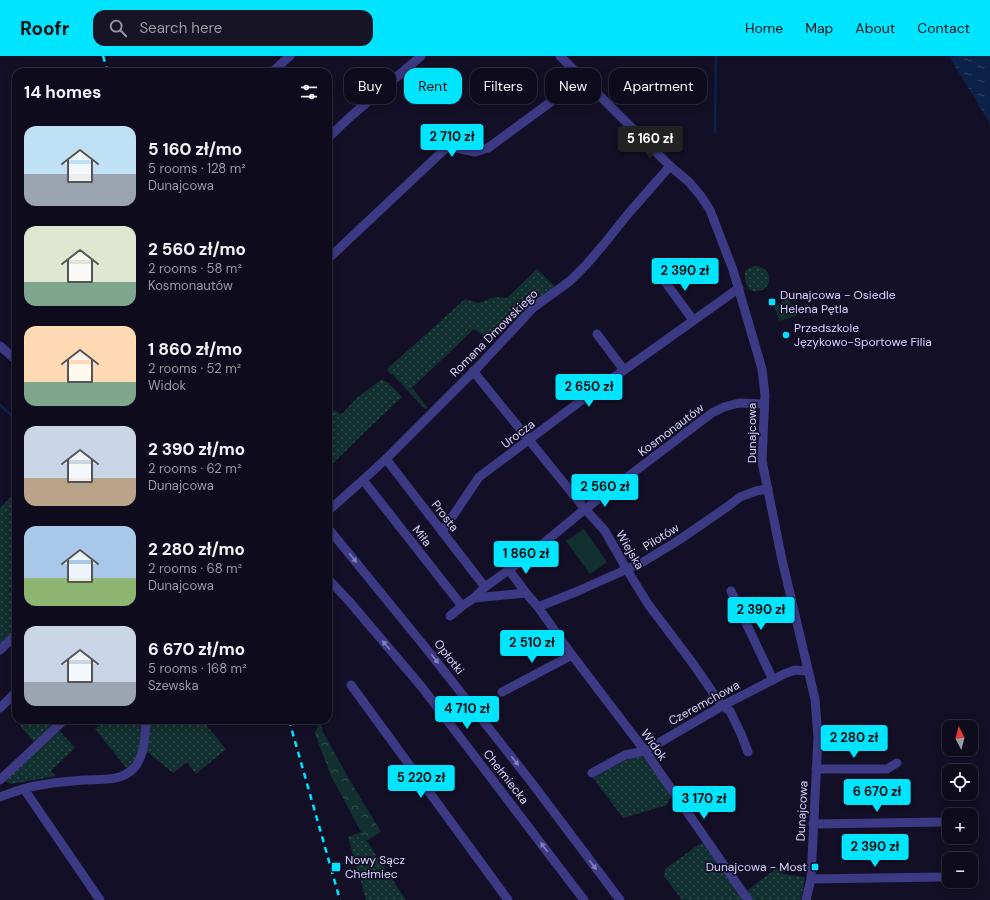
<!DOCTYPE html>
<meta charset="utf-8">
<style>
:root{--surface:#0e0b1c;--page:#171425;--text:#f1f3f6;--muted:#9b9ba3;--line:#2e2b3b;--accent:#00e5ff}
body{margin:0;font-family:"DM Sans",sans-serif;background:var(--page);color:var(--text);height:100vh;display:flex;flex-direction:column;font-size:15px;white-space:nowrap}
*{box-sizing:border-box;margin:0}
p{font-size:13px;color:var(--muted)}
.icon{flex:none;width:22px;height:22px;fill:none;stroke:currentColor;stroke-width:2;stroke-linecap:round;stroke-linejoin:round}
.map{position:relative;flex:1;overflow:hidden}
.details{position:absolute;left:12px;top:12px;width:320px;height:656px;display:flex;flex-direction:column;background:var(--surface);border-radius:12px;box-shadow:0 2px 10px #0003,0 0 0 1px var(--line)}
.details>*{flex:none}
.top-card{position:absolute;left:344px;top:12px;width:380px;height:36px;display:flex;gap:8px}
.needle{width:26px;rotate:354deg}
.tools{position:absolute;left:942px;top:664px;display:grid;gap:8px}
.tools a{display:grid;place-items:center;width:36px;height:36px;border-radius:8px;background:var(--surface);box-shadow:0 2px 10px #0003,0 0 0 1px var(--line);font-size:20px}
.price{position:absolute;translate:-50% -34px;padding:0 9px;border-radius:4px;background:var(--accent);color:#111;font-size:13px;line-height:26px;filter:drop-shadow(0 1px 2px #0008)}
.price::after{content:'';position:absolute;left:50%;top:24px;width:12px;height:9px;margin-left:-6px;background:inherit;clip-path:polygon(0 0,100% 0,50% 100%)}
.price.active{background:#222;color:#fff}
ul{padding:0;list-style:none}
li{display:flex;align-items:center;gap:12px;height:100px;padding:0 12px}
li span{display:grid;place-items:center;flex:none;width:112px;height:80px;border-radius:12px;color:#555}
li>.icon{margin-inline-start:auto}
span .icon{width:48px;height:48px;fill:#fffc;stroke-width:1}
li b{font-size:17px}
h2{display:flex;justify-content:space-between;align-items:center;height:48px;padding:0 12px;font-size:17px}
.pill{padding:0 14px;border-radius:12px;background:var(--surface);box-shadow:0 2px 10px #0003,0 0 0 1px var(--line);font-size:14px;line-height:36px}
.pill.active{background:var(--accent);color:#111}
header{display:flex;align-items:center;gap:24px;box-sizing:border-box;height:56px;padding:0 20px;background:var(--accent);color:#111}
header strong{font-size:19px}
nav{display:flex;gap:22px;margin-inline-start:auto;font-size:14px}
.search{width:280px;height:36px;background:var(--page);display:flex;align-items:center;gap:10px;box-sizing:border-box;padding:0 14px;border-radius:12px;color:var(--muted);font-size:15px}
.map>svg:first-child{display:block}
.grass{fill:url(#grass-dots)}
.forest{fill:url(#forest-crowns)}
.park{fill:#12302f}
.water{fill:url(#water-ripples)}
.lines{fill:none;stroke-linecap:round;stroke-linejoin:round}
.stream{stroke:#0c2248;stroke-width:2.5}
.minor{stroke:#3d3a85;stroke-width:9}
.rail{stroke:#00e5ff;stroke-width:2.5;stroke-dasharray:6 5;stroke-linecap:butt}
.oneway{fill:#837fbc}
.poi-dot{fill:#00e5ff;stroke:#130f26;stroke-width:1.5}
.labels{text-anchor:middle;stroke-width:3.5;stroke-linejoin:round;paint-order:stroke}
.poi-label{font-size:12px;fill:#d9d4ff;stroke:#130f26;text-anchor:start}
.street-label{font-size:12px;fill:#d9d4ff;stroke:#130f26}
</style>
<header>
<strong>Roofr</strong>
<div class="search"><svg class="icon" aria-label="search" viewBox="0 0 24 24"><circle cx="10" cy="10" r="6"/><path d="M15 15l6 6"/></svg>Search here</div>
<nav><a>Home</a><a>Map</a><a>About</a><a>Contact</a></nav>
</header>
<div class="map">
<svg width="990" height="844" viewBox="0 0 990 844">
<defs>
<pattern id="grass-dots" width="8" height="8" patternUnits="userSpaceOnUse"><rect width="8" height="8" fill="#12302f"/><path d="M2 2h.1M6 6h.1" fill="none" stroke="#344d4e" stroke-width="1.8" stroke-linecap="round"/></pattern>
<pattern id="forest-crowns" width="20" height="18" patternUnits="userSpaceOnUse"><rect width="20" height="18" fill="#12302f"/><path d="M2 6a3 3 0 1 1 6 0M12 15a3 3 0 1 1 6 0" fill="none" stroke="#344d4e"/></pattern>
<pattern id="water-ripples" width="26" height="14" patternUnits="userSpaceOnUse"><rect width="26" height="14" fill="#0c2248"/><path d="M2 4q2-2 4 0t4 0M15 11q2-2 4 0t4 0" fill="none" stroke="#2f4163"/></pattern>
</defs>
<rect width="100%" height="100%" fill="#130f26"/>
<g class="grass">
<path d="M755,210C766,211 773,219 767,230C764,235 755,237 750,234C747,232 747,229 746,226C743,215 745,213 755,210Z"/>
<polygon points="537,213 555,231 529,250 492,286 474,273 412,332 428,352 425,353 392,318 389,317 387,313 465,243 478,247 495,241 507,242"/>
<polygon points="382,323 390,328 402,341 369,372 328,412 328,349 341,359 358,341"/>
<polygon points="16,436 16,527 9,534 16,541 16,575 0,591 0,452"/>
<polygon points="25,664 60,664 34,686 20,670"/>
<polygon points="105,664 142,664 141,688 137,702 127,713 95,673"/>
<polygon points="149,664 202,664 226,693 196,718 187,706 173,717 146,695"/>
<polygon points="58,673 75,692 51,715 56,720 11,728 3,724"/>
<polygon points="637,698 643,701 648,706 671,740 667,749 623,762 593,722"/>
<polygon points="361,776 406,844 366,844 348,781"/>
<polygon points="701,787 703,787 744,844 682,844 664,820 665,813"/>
<polygon points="782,808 783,818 805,821 801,844 751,844 745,836"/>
</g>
<polygon class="forest" points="320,664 323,676 348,721 381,776 366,785 332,722 321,694 315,677"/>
<g class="park">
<polygon points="788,242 798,259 780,265 774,251"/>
<polygon points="584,473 607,506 590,518 566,485"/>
</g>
<polygon class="water" points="949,0 990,0 990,68"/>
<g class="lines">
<g class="stream">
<polyline points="715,76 716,0"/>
<polyline points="0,349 16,364"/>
</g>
<g class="minor">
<polyline points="560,0 670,110 689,126 700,139 710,154 733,214 762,313 765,339 762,405 782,504 815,643 818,681 811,823 806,844"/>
<polyline points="272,16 290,0"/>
<polyline points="328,82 350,61 421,0"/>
<polyline points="328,203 445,93 452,91 475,96 488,92 582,23"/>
<polyline points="660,219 693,264"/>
<polyline points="597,278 624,314"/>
<polyline points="0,290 16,304"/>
<polyline points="473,315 585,453 605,475 627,514 648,548 694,609 722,650 730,655 741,678 748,696"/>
<polyline points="386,403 485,531"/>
<polyline points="363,424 462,550"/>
<polyline points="328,455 363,424 388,401 479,310 534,251 570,225 586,209 604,188 628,158 670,110"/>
<polyline points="328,472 425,591 532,727 620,844"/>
<polyline points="442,476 479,421 582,344 739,232"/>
<polyline points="509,514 526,537"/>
<polyline points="328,523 348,544 421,630 584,844"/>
<polyline points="731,535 773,624"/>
<polyline points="474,542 526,537 538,551 578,535 643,506 679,484 727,451 740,441 756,435 768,433"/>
<polyline points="538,551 572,599 645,695 748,844"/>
<polyline points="450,560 462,550 474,542 485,531 528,500 585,453 712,357 724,351 739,347 764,348"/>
<polyline points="0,594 16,579"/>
<polyline points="351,629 508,844"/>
<polyline points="502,636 572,599"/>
<polyline points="0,652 16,636"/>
<polyline points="816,713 887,713 897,707"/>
<polyline points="592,717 625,699 645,695 722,650 784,618 795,614 808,615"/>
<polyline points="0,724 64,664"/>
<polyline points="24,733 100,844"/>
<path d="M0,741C11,737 23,732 35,730C51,727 67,725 83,724C100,723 120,726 133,713C145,701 145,680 146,664"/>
<polyline points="813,768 942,766"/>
<polyline points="811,823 941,821"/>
</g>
<g class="rail">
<polyline points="103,0 108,16"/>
<polyline points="289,664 340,844"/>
</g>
</g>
<defs><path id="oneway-solid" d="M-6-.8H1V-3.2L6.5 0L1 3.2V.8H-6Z"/></defs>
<g class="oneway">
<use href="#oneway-solid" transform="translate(353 502) rotate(51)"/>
<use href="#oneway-solid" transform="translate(386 589) rotate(-130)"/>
<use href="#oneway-solid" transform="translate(435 603) rotate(52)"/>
<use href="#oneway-solid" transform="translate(515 705) rotate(52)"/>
<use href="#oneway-solid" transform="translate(544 791) rotate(-127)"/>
<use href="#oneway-solid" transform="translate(593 809) rotate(53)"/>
</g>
<g class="poi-dot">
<rect x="768" y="242" width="8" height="8" rx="2"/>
<circle cx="786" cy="279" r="4"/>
<rect x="331" y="806" width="10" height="10" rx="2"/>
<rect x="811" y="807" width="8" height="8" rx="2"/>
</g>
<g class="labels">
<g class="poi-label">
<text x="780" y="243">Dunajcowa - Osiedle<tspan x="780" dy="14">Helena Pętla</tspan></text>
<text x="794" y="276">Przedszkole<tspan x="794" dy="14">Językowo-Sportowe Filia</tspan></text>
<text x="345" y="808">Nowy Sącz<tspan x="345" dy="14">Chełmiec</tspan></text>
<text x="807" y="815" text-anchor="end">Dunajcowa - Most</text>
</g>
<g class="street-label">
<text transform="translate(494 277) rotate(-45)" y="4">Romana Dmowskiego</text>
<text transform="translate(671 374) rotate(-37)" y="4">Kosmonautów</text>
<text transform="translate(752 377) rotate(-90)" y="4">Dunajcowa</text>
<text transform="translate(518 378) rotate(-37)" y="4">Urocza</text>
<text transform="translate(445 460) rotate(52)" y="4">Prosta</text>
<text transform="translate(422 480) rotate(52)" y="4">Miła</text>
<text transform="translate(661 481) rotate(-32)" y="4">Pilotów</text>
<text transform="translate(630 494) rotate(60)" y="4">Wiejska</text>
<text transform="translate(449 601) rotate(52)" y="4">Opłotki</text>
<text transform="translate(704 647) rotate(-29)" y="4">Czeremchowa</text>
<text transform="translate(654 689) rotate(54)" y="4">Widok</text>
<text transform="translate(506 721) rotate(52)" y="4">Chełmiecka</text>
<text transform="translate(802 755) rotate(-87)" y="4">Dunajcowa</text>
</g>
</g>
</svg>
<div class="tools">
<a><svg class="needle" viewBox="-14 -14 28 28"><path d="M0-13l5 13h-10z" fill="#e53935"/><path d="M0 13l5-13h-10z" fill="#9b9ba3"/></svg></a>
<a><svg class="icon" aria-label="locate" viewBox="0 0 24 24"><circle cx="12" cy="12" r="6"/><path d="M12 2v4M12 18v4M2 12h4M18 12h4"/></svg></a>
<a>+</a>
<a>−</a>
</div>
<b class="price" style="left:452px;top:102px">2 710 zł</b>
<b class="price active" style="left:650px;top:104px">5 160 zł</b>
<b class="price" style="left:685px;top:236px">2 390 zł</b>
<b class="price" style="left:589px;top:352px">2 650 zł</b>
<b class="price" style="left:605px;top:452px">2 560 zł</b>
<b class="price" style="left:526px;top:519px">1 860 zł</b>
<b class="price" style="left:761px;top:575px">2 390 zł</b>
<b class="price" style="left:532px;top:608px">2 510 zł</b>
<b class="price" style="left:467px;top:674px">4 710 zł</b>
<b class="price" style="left:854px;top:703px">2 280 zł</b>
<b class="price" style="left:421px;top:743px">5 220 zł</b>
<b class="price" style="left:877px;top:757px">6 670 zł</b>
<b class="price" style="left:704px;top:764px">3 170 zł</b>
<b class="price" style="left:875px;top:812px">2 390 zł</b>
<div class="top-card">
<a class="pill">Buy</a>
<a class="pill active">Rent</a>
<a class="pill">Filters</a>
<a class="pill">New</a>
<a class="pill">Apartment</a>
</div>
<section class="details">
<h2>14 homes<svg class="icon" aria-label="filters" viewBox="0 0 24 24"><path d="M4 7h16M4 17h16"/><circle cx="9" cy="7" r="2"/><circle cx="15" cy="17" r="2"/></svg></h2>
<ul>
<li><span style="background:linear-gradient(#bfe0f5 60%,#9aa5b1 0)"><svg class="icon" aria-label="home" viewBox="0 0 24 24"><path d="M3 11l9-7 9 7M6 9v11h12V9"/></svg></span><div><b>5 160 zł/mo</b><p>5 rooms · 128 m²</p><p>Dunajcowa</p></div></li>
<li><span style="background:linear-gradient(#dfe7d0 70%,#7fa58c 0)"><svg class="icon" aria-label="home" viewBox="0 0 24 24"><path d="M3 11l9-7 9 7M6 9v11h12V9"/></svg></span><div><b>2 560 zł/mo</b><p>2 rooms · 58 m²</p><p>Kosmonautów</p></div></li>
<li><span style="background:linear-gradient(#ffd9b3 70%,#7fa58c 0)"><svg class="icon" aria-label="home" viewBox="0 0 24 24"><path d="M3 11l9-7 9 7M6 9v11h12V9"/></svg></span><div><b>1 860 zł/mo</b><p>2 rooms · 52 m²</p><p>Widok</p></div></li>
<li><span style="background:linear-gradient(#c9d6e8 65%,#b9a48a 0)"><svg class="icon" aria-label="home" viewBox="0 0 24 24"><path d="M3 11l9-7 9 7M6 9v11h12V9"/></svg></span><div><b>2 390 zł/mo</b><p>2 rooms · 62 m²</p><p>Dunajcowa</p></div></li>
<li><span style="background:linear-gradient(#a9c7e8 65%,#8fb573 0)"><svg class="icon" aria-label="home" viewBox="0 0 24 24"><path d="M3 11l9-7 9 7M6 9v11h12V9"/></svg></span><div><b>2 280 zł/mo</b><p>2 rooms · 68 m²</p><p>Dunajcowa</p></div></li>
<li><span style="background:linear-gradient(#c9d6e8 70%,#9aa5b1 0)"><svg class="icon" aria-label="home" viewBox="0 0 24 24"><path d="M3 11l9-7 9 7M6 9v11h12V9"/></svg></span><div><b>6 670 zł/mo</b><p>5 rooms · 168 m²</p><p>Szewska</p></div></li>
</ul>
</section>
</div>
